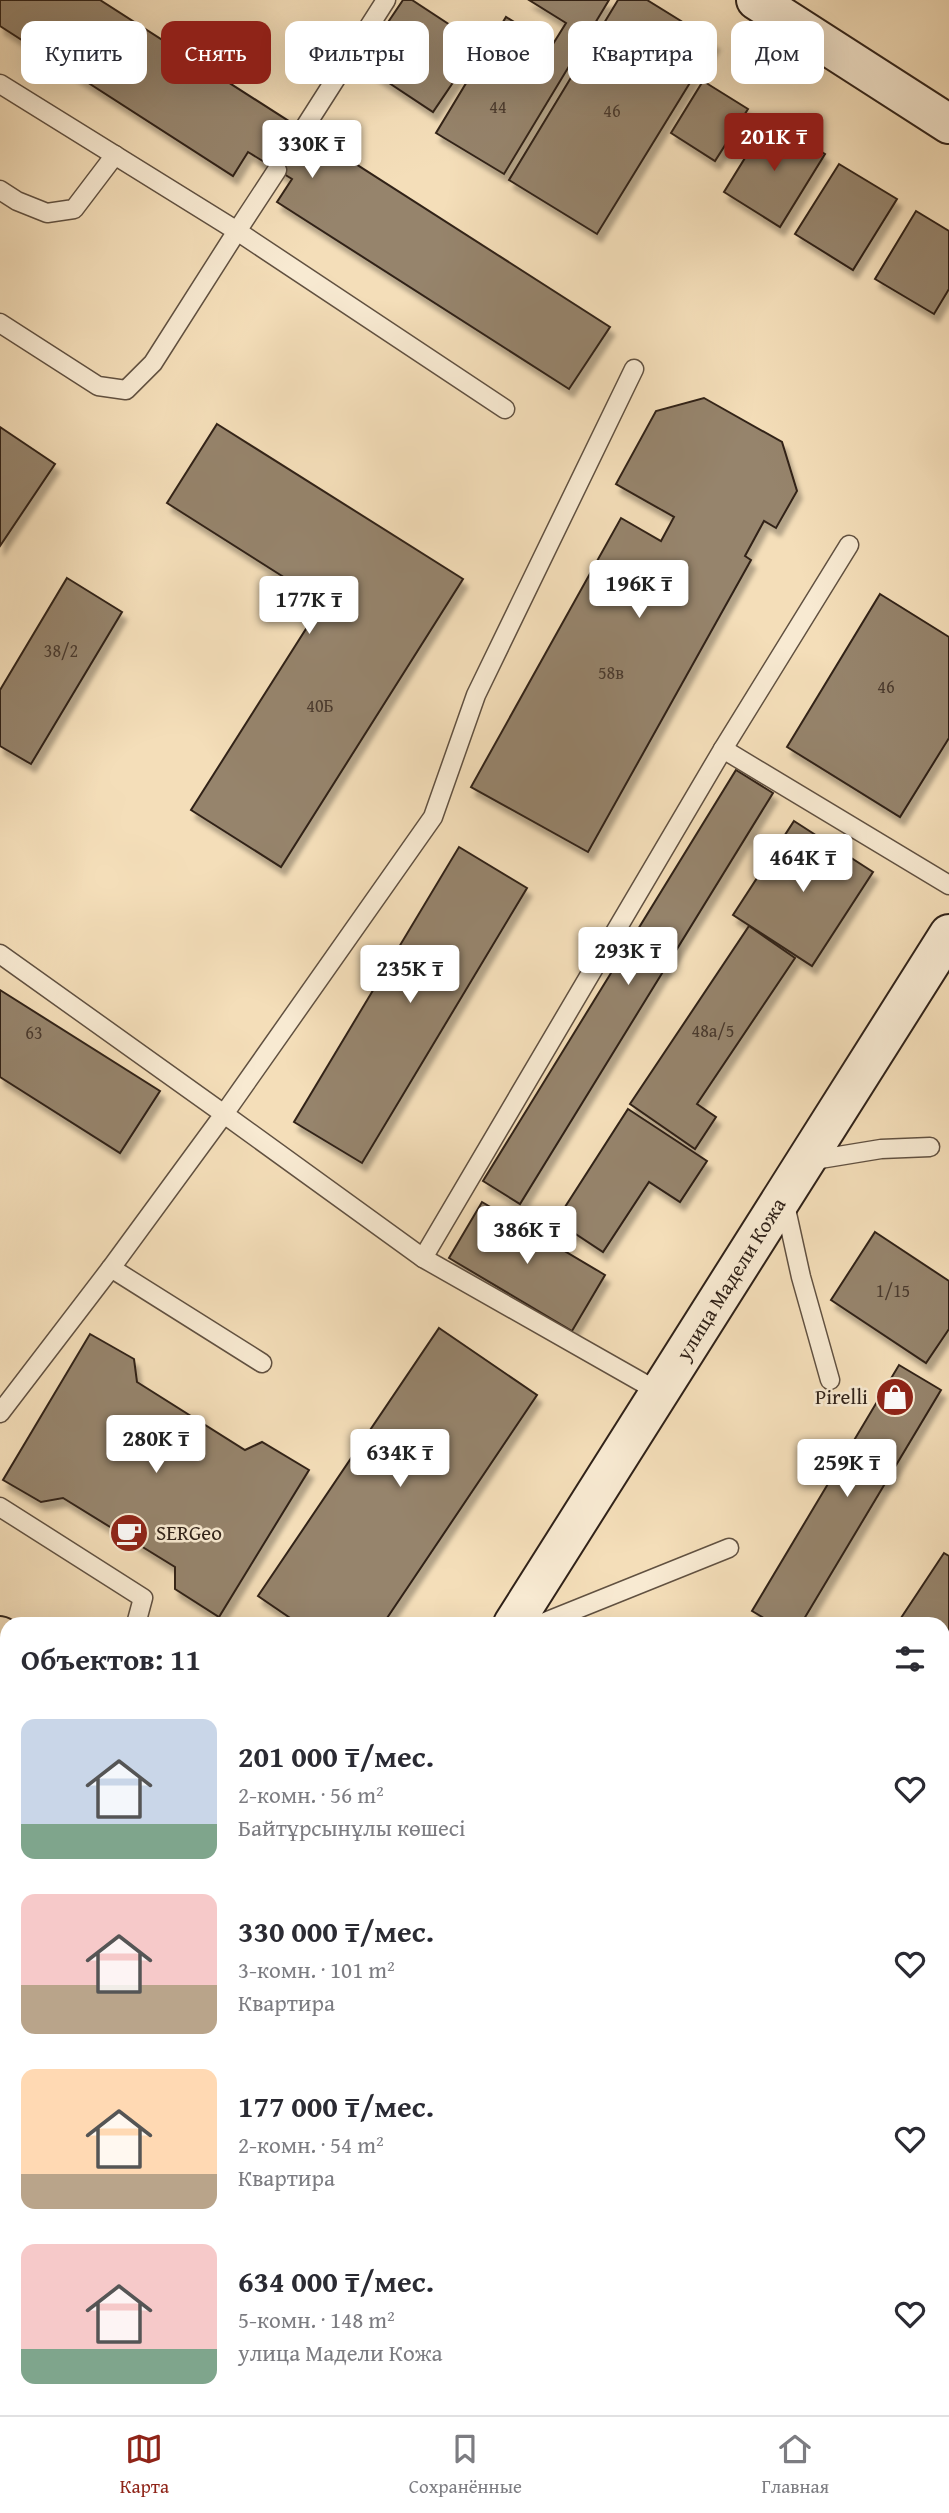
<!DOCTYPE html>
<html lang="ru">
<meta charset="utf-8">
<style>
:root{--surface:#fff;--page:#f7f7f7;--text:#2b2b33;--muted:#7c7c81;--line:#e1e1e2;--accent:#8f2418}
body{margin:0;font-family:"Gentium Book Plus",serif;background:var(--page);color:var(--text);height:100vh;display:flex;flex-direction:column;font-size:26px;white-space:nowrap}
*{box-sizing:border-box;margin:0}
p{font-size:23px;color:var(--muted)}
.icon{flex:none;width:38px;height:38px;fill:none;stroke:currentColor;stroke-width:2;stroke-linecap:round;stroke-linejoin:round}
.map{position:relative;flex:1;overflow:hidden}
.details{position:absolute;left:0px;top:1617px;width:950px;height:798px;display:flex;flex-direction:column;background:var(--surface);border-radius:21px 21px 0 0;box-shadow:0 7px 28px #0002}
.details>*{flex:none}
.hud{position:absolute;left:21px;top:21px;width:908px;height:63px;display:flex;gap:14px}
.price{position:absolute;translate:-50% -60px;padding:0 16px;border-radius:7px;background:#fff;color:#222;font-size:23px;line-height:46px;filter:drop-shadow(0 2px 4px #0008)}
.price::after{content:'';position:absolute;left:50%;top:42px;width:21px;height:16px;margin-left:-10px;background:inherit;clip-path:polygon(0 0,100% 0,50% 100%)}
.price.current{background:var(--accent);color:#fff}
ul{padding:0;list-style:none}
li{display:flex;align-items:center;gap:21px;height:175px;padding:0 21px}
li span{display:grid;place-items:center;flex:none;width:196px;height:140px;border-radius:14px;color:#555}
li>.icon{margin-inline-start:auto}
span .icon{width:84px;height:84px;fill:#fffc;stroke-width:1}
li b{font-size:30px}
h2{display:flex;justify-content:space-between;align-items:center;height:84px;padding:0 21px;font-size:30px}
.pill{padding:0 24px;border-radius:14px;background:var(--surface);box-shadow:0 7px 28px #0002;font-size:24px;line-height:63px}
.pill.current{background:var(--accent);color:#fff}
.tabs{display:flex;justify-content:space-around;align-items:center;height:98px;border-top:2px solid var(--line);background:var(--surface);font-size:19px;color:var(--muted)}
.tabs a{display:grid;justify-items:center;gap:4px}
.tabs .current{color:var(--accent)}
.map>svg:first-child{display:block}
.green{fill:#d3be9e;stroke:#82705c;stroke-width:2}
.building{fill:#96846c;stroke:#302219;stroke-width:2;filter:url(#shadow)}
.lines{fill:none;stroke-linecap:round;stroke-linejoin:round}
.lane-casing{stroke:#615141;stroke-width:21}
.secondary-casing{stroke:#302219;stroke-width:42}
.primary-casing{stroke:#302219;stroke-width:42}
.lane{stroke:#f8ead2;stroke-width:18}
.secondary{stroke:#f8ead2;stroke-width:38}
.primary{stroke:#f4deb9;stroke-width:38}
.labels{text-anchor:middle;stroke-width:5;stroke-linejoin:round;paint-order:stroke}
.number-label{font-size:18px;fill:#4a3a2e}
.street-label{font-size:21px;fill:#302219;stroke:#f8ead2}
.poi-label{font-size:21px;fill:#302219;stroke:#f8ead2;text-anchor:end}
</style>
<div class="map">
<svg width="949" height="2415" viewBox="0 0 949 2415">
<defs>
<filter id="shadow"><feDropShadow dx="4.5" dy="8" stdDeviation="2" flood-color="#0004"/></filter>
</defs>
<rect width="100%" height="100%" fill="#f4deb9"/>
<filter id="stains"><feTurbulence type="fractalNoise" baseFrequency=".00286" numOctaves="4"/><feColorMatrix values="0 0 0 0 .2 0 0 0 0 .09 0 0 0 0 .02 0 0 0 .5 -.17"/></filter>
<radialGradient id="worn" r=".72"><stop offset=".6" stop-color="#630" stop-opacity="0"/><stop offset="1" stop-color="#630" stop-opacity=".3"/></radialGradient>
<polygon class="green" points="0,1677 7,1681 7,1726 0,1722"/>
<g class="building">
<polygon points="0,0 100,0 610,327 569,389 277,202 292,179 248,152 233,176 0,26"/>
<polygon points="403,0 412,0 479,44 433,112 368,69 378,55 370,49"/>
<polygon points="529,0 609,0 504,174 436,133 506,17 532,33 511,70 530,81 566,23"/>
<polygon points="618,0 647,0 715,42 597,234 509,180"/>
<polygon points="703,81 748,109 715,161 671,133"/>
<polygon points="769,119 825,154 780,227 724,192"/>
<polygon points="839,164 897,199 853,270 795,234"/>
<polygon points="916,211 949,231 949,289 934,314 875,279"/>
<polygon points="704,398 782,442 797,491 776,528 764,521 745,556 751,560 588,852 471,787 621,518 661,541 674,517 616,484 656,411"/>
<polygon points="217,424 463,579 281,867 191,810 323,602 167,503"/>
<polygon points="0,427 55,464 0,546"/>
<polygon points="67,578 122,612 31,764 0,746 0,690"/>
<polygon points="880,594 949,637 949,738 900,817 787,747"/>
<polygon points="736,770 773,793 520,1204 483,1181"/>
<polygon points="794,821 873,872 812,966 733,915"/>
<polygon points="459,847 527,888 362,1163 294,1122"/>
<polygon points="749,926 795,958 697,1104 716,1117 695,1149 630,1104"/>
<polygon points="0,990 160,1091 120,1153 0,1077"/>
<polygon points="628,1109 707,1161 680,1202 649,1182 603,1252 556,1221"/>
<polygon points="482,1202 605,1275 572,1331 449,1258"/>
<polygon points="875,1232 949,1281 949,1329 926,1363 831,1300"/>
<polygon points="439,1328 537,1395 383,1624 299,1624 258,1596"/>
<polygon points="90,1334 134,1359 137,1382 245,1450 262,1442 309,1470 219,1617 175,1589 175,1567 63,1498 41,1502 3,1480"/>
<polygon points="899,1365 941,1390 801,1624 774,1624 752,1611"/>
<polygon points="944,1553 949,1556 949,1676 943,1672 943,1624 897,1624"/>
<polygon points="949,1897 949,1956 943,1952 943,1907"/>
<polygon points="947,1987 949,1988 949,2104 943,2101 943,1993"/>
<polygon points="123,2408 210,2408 215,2411 212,2415 119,2415"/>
</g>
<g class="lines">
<defs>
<g id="lane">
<polyline points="0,84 237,231 153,363 126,390 98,386 0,323"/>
<polyline points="303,130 386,0"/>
<polyline points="277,170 237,231 505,409"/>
<polyline points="0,190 17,201 47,213 74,209 115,155"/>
<polyline points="634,369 476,695 433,817 224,1114 423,1258 659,1392"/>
<polyline points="723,749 949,885"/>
<polyline points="0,954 224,1114 111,1268"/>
<polyline points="808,1161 881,1149 930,1147"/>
<polyline points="784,1200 801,1277 830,1380"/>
<polyline points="423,1258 723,749 849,545"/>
<polyline points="0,1413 111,1268 262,1363"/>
<polyline points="0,1507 143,1598 136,1624"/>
<polyline points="540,1624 729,1548"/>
<polyline points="0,1885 7,1889"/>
<polyline points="0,2233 7,2238"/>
</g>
<g id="secondary">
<polyline points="756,0 949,124"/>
<polyline points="513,1624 949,934"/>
<polyline points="13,2415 17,2408"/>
</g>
<g id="primary">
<polyline points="0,1636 7,1640"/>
<polyline points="0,1763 7,1768"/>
<polyline points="943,2240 949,2243"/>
<polyline points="943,2364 949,2367"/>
</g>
</defs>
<use href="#lane" class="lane-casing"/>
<use href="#secondary" class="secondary-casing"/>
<use href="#primary" class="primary-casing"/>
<use href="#lane" class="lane"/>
<use href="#secondary" class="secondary"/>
<use href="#primary" class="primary"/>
</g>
<defs>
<symbol id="shop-disc" viewBox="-11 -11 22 22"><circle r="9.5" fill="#8f2418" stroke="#f8ead2"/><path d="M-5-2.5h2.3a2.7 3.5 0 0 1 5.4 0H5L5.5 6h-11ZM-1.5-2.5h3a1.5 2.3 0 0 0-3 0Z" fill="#fff"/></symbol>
<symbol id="cafe-disc" viewBox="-11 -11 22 22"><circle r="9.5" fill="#8f2418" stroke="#f8ead2"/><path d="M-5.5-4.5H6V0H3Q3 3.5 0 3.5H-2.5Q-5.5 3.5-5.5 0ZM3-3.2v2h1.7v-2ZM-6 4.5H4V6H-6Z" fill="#fff"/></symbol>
</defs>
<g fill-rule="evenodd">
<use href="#shop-disc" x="873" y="1375" width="44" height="44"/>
<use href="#cafe-disc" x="107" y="1511" width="44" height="44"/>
</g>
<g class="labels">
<g class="number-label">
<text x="498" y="113">44</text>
<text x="612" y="117">46</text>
<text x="61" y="657">38/2</text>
<text x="611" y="679">58в</text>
<text x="886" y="693">46</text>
<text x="320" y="712">40Б</text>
<text x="713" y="1037">48а/5</text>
<text x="34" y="1039">63</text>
<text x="893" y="1297">1/15</text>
</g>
<g class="street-label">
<text transform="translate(731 1279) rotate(-58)" y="7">улица Мадели Кожа</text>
</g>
<g class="poi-label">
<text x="868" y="1404">Pirelli</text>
<text x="156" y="1540" text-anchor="start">SERGeo</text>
</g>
</g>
<rect width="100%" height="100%" filter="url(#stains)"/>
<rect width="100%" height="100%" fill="url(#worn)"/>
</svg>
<b class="price current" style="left:774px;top:173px">201K ₸</b>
<b class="price" style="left:312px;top:180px">330K ₸</b>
<b class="price" style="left:639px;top:620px">196K ₸</b>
<b class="price" style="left:309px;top:636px">177K ₸</b>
<b class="price" style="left:803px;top:894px">464K ₸</b>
<b class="price" style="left:628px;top:987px">293K ₸</b>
<b class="price" style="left:410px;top:1005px">235K ₸</b>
<b class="price" style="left:527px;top:1266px">386K ₸</b>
<b class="price" style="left:156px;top:1475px">280K ₸</b>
<b class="price" style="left:400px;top:1489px">634K ₸</b>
<b class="price" style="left:847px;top:1499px">259K ₸</b>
<div class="hud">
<a class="pill">Купить</a>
<a class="pill current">Снять</a>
<a class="pill">Фильтры</a>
<a class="pill">Новое</a>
<a class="pill">Квартира</a>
<a class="pill">Дом</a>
</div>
<section class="details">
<h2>Объектов: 11<svg class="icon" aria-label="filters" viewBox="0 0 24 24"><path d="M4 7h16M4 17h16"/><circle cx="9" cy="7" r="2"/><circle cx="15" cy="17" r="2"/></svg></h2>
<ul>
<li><span style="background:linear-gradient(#c9d6e8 75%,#7fa58c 0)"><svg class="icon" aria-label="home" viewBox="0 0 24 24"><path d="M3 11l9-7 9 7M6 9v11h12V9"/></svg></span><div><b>201 000 ₸/мес.</b><p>2-комн. · 56 m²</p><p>Байтұрсынұлы көшесі</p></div><svg class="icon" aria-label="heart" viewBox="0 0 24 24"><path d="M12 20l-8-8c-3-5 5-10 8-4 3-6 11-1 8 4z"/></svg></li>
<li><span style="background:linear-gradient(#f6c9c9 65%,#b9a48a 0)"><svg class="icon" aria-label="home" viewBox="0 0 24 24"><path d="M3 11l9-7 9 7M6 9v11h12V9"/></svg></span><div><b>330 000 ₸/мес.</b><p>3-комн. · 101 m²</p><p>Квартира</p></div><svg class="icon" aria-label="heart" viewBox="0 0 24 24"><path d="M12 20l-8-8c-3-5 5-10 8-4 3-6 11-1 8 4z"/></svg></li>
<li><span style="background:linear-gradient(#ffd9b3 75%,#b9a48a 0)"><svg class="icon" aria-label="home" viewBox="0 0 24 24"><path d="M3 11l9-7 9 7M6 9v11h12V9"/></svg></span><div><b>177 000 ₸/мес.</b><p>2-комн. · 54 m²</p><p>Квартира</p></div><svg class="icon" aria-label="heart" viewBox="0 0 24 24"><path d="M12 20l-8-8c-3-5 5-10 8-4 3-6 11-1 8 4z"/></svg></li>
<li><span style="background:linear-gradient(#f6c9c9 75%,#7fa58c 0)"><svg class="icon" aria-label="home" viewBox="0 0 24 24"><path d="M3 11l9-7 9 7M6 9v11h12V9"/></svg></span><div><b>634 000 ₸/мес.</b><p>5-комн. · 148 m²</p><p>улица Мадели Кожа</p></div><svg class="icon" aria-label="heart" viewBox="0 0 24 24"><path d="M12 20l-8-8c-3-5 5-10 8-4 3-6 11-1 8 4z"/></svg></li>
</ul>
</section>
</div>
<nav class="tabs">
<a class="current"><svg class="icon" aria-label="map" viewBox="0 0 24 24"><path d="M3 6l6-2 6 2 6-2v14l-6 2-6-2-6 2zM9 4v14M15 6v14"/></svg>Карта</a>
<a><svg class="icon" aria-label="saved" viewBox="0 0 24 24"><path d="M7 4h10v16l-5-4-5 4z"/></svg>Сохранённые</a>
<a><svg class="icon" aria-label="home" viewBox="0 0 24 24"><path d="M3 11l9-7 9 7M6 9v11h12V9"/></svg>Главная</a>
</nav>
